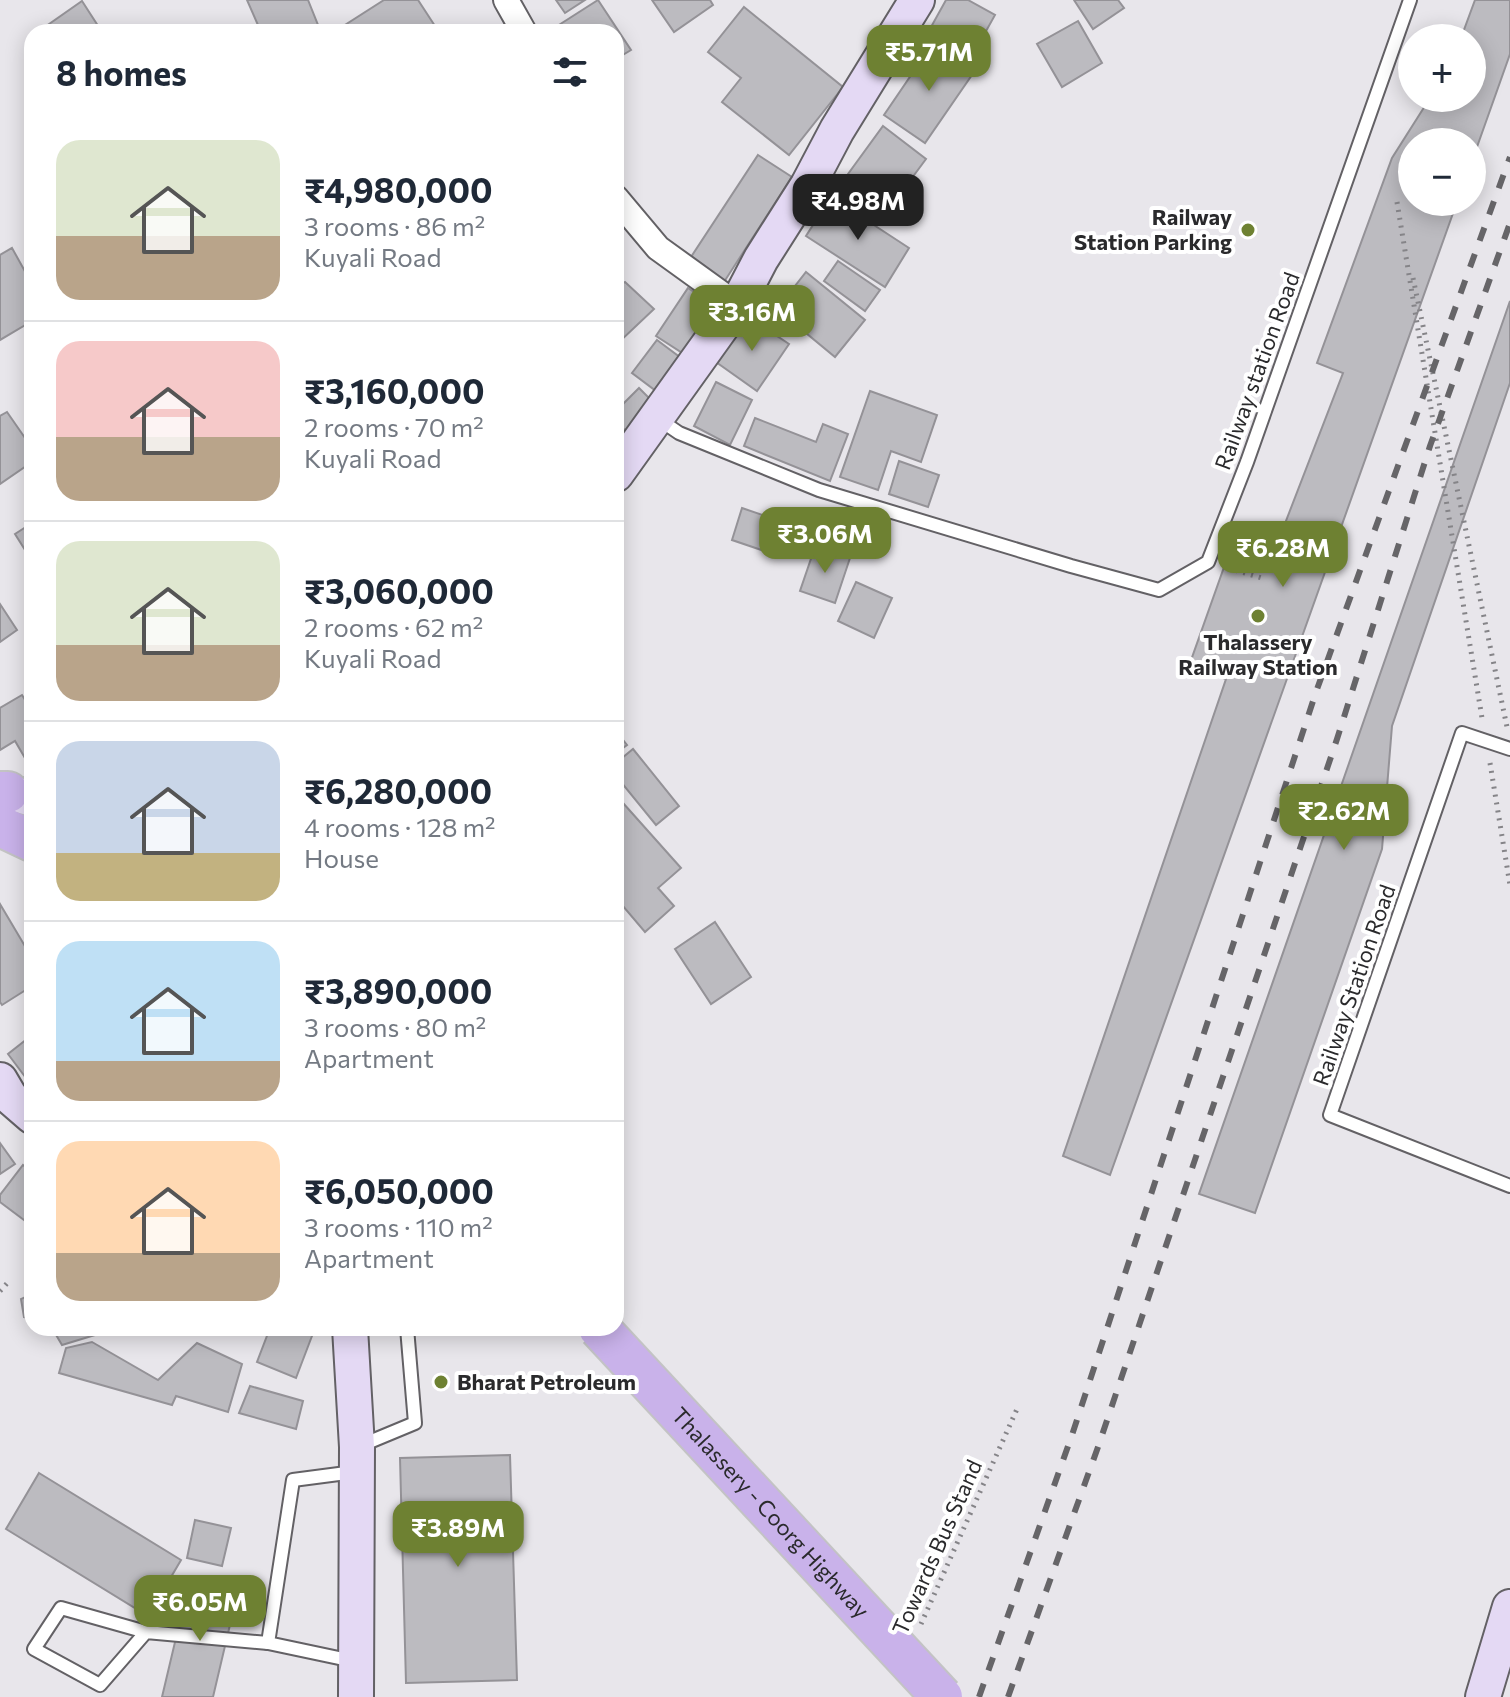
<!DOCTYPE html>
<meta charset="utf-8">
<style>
:root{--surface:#fff;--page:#f6f6f7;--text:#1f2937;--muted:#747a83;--line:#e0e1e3;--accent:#6e8132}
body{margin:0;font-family:Commissioner,sans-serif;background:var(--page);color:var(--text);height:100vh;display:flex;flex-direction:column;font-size:30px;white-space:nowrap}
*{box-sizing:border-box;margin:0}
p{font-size:26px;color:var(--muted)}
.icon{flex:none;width:44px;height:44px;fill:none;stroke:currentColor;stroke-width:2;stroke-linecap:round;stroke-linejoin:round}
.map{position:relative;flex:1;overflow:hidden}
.sheet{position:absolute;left:24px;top:24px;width:600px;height:1312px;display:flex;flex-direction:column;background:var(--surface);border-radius:24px;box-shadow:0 4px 20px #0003}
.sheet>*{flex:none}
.tools{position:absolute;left:1398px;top:24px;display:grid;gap:16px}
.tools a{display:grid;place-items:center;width:88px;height:88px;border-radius:50%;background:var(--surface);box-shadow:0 4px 20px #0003;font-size:40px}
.price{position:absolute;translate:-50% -68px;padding:0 18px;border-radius:16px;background:var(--accent);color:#fff;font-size:26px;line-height:52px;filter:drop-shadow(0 2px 4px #0008)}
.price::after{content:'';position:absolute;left:50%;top:48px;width:24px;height:18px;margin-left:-12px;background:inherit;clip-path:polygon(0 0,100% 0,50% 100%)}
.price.active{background:#222;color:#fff}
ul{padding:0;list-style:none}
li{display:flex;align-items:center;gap:24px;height:200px;padding:0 32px}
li+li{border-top:2px solid var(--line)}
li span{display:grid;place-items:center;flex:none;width:224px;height:160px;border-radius:24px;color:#555}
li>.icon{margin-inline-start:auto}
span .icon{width:96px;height:96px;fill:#fffc;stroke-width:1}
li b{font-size:34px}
h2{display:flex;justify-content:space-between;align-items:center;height:96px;padding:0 32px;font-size:34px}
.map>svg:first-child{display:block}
.building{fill:#bcbbc0;stroke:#949297;stroke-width:2}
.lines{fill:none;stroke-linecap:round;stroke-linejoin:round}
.service-casing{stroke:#636165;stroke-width:16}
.minor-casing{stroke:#636165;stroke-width:28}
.secondary-casing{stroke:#636165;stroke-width:38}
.primary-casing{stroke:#c3c3c4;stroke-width:44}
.path{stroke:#858488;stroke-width:5;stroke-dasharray:2 6;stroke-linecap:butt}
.service{stroke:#fff;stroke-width:12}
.minor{stroke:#fff;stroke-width:24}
.secondary{stroke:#e4d9f4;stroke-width:34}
.primary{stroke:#c9b2ea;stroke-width:40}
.rail{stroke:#666568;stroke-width:6;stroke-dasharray:14 14;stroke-linecap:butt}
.primary-bridge-casing{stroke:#c3c3c4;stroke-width:44;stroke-linecap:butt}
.primary-bridge{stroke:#c9b2ea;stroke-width:40}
.poi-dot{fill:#6e8132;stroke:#fff;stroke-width:3}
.labels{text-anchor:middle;stroke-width:8;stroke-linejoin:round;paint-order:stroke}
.poi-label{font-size:22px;font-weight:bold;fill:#2a2a2c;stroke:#fff;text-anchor:end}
.street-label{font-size:22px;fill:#2a2a2c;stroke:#fff}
</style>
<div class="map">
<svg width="1510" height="1697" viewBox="0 0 1510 1697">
<rect width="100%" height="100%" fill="#e8e6eb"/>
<g class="building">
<polygon points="247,0 308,0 318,25 301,32 261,32"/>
<polygon points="384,0 418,0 437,29 431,32 334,32"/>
<polygon points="556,0 585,0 565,13"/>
<polygon points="598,0 631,50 616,59 616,32 552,32 551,30"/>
<polygon points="652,0 710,0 713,5 674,32"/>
<polygon points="946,0 968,0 995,15 975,51 931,27"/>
<polygon points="1074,0 1118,0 1124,8 1093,29"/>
<polygon points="1475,0 1510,0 1510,54 1472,161 1472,142 1412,142 1412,202 1457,202 1110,1175 1063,1156 1226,679 1189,666 1234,539 1274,552 1343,373 1317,363 1392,158 1430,98 1472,98 1472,38 1461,38"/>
<polygon points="82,1 102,32 44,32 42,29"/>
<polygon points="744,7 843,87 789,155 722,102 741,78 708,52"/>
<polygon points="1078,21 1102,63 1062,87 1037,44"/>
<polygon points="933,43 974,72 925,143 884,115"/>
<polygon points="883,126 926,159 891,206 848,174"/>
<polygon points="758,155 792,177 724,282 689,260"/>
<polygon points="831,197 909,248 885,287 806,236"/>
<polygon points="12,248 32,284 32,321 0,340 0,255"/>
<polygon points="838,261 880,290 865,311 824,281"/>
<polygon points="806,272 865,320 835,357 777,309"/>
<polygon points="625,282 654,309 616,345 616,288"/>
<polygon points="688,288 715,306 684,354 656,336"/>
<polygon points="1510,301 1510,383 1392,726 1382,849 1255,1213 1199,1194"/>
<polygon points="747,316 789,344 757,391 716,362"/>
<polygon points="657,340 681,358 656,391 632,373"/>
<polygon points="716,382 752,400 730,445 694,426"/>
<polygon points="639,388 654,403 627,432 616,422 616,399 622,405"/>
<polygon points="870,391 937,415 921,462 891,451 878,490 840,477"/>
<polygon points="7,412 32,448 32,462 0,484 0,416"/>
<polygon points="755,418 816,442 823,424 848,434 830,481 744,446"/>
<polygon points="899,461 939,475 928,507 889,494"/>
<polygon points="742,508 792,525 782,557 732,540"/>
<polygon points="32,523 32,561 15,534"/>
<polygon points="815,547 850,558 835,603 800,591"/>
<polygon points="856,582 892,598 874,638 838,621"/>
<polygon points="0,604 17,630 0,642"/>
<polygon points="22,695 32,711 32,770 15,741 0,750 0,708"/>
<polygon points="616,731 627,745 616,753"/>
<polygon points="633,749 679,806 656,825 616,776 616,763"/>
<polygon points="623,803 681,868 658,888 674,906 645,932 616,898 616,804 619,807"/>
<polygon points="0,904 32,958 32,986 2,1005 0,1002"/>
<polygon points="715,922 751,977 711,1004 675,949"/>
<polygon points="32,1035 32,1086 8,1054"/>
<polygon points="0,1143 15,1164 0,1174"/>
<polygon points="23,1165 32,1172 32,1226 0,1202 0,1195"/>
<polygon points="32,1294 32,1318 24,1317 21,1299"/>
<polygon points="52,1328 118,1328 62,1345"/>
<polygon points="270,1328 315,1328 296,1378 257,1362"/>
<polygon points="92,1342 158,1380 197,1343 242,1364 228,1412 176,1396 172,1405 59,1373 66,1348"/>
<polygon points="250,1386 303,1401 296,1429 239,1413"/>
<polygon points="510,1455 517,1680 406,1683 400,1458"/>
<polygon points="39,1473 181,1560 148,1616 6,1529"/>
<polygon points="195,1520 231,1528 222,1566 187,1558"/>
<polygon points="189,1583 237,1595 213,1697 162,1697"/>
</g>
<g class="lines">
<defs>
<g id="service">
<polyline points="660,420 679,433 819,490 1071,566 1159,590 1208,562 1247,462 1410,0"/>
<polyline points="1510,749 1462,733 1330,1115 1510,1186"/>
<polyline points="362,1445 415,1423 407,1328"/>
<polyline points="146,1632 100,1685 34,1649 61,1608 146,1632 268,1643"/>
<polyline points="353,1661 268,1643 293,1480 354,1472"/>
</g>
<g id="minor">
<polyline points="506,0 524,32"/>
<polyline points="616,198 658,248 737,305"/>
</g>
<g id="secondary">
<polyline points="616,474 737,305 761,259 808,185 837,130 917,0"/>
<polyline points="8,792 32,799"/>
<polyline points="0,1080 10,1097 32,1116"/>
<polyline points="350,1328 357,1447 356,1697"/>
<polyline points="1483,1697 1510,1607"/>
</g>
<g id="primary">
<polyline points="0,792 8,792"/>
<polyline points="0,826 32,841"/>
</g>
</defs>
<use href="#service" class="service-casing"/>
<use href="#minor" class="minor-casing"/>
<use href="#secondary" class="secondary-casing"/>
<use href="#primary" class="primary-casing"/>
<g class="path">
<polyline points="1397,202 1482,718"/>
<polyline points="1413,278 1507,727"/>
<polyline points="1228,568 1262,578"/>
<polyline points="1490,763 1510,885"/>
<polyline points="0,1291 10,1280"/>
<polyline points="921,1624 1017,1409"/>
</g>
<use href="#service" class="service"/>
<use href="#minor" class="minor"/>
<use href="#secondary" class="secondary"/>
<use href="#primary" class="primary"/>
<g class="rail">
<polyline points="979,1697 1072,1435 1316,692 1510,157"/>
<polyline points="1008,1697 1098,1447 1337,739 1430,446 1510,223"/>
</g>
<defs>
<g id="primary-bridge">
<path id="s1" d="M599,1328L942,1697"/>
</g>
</defs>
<use href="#primary-bridge" class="primary-bridge-casing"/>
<use href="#primary-bridge" class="primary-bridge"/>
</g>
<g class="poi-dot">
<circle cx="1248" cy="230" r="8"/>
<circle cx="1258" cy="616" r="8"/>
<circle cx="441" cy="1382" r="8"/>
</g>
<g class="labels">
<g class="poi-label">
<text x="1232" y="225">Railway<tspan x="1232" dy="25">Station Parking</tspan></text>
<text x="1258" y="650" text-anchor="middle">Thalassery<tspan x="1258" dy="25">Railway Station</tspan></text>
<text x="457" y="1390" text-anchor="start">Bharat Petroleum</text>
</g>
<g class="street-label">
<text transform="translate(1257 371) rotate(-70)" y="8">Railway station Road</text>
<text transform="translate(1354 985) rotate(-71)" y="8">Railway Station Road</text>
<text dy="8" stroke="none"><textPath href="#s1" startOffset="252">Thalassery - Coorg Highway</textPath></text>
<text transform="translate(937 1547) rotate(-66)" y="8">Towards Bus Stand</text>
</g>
</g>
</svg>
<div class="tools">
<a>+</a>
<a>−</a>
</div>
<b class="price" style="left:929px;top:93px">₹5.71M</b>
<b class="price active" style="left:858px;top:242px">₹4.98M</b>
<b class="price" style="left:752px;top:353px">₹3.16M</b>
<b class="price" style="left:825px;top:575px">₹3.06M</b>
<b class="price" style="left:1283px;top:589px">₹6.28M</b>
<b class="price" style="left:1344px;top:852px">₹2.62M</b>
<b class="price" style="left:458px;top:1569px">₹3.89M</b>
<b class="price" style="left:200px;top:1643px">₹6.05M</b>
<section class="sheet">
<h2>8 homes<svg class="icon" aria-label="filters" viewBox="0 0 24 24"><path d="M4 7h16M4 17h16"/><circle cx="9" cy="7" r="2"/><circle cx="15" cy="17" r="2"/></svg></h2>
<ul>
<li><span style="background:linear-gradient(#dfe7d0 60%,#b9a48a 0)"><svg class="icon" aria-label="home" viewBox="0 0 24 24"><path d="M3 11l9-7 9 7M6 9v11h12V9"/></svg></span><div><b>₹4,980,000</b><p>3 rooms · 86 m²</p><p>Kuyali Road</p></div></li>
<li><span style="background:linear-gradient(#f6c9c9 60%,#b9a48a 0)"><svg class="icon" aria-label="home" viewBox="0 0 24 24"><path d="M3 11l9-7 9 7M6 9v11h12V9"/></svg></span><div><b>₹3,160,000</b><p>2 rooms · 70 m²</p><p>Kuyali Road</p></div></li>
<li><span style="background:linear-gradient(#dfe7d0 65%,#b9a48a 0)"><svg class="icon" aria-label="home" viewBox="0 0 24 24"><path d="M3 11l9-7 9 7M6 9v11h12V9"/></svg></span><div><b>₹3,060,000</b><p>2 rooms · 62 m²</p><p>Kuyali Road</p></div></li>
<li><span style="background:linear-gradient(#c9d6e8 70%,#c2b280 0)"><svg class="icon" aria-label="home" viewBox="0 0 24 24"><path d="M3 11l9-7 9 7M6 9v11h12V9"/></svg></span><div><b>₹6,280,000</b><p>4 rooms · 128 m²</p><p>House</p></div></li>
<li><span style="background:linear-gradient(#bfe0f5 75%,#b9a48a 0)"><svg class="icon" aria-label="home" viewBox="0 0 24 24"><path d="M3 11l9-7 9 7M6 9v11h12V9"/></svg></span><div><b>₹3,890,000</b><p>3 rooms · 80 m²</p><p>Apartment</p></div></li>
<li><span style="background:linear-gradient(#ffd9b3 70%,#b9a48a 0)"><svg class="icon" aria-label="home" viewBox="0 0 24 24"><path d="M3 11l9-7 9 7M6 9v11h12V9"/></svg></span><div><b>₹6,050,000</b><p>3 rooms · 110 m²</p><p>Apartment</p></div></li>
</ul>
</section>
</div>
